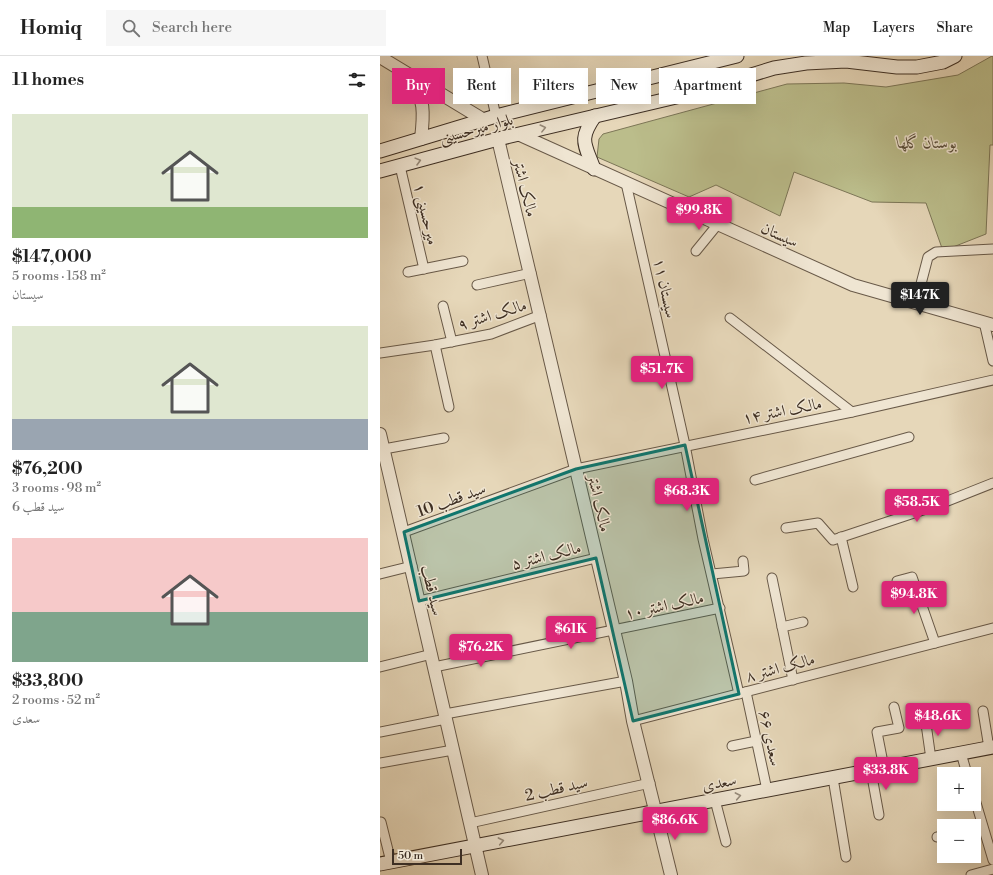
<!DOCTYPE html>
<meta charset="utf-8">
<style>
:root{--surface:#fff;--page:#f6f6f6;--text:#222;--muted:#767676;--line:#e0e0e0;--accent:#db2777}
body{margin:0;font-family:"Libre Bodoni",Amiri,serif;background:var(--page);color:var(--text);height:100vh;display:flex;flex-direction:column;font-size:15px;white-space:nowrap}
*{box-sizing:border-box;margin:0}
p{font-size:13px;color:var(--muted)}
.icon{flex:none;width:22px;height:22px;fill:none;stroke:currentColor;stroke-width:2;stroke-linecap:round;stroke-linejoin:round}
.map{position:relative;flex:1;overflow:hidden}
.details{display:flex;flex-direction:column;background:var(--surface);width:380px}
.details>*{flex:none}
.banner{position:absolute;left:12px;top:12px;width:380px;height:36px;display:flex;gap:8px}
.buttons{position:absolute;left:557px;top:711px;display:grid;gap:8px}
.buttons a{display:grid;place-items:center;width:44px;height:44px;border-radius:0px;background:var(--surface);box-shadow:0 4px 16px #0002;font-size:20px}
.scale{position:absolute;left:12px;bottom:10px;width:70px;box-sizing:border-box;padding-left:4px;border:2px solid #3e2f23;border-top:0;font-size:11px;line-height:14px;white-space:nowrap;color:#3e2f23;-webkit-text-stroke:3px #efe5d2;paint-order:stroke}
.price{position:absolute;translate:-50% -34px;padding:0 9px;border-radius:4px;background:var(--accent);color:#fff;font-size:13px;line-height:26px;filter:drop-shadow(0 1px 2px #0008)}
.price::after{content:'';position:absolute;left:50%;top:24px;width:12px;height:9px;margin-left:-6px;background:inherit;clip-path:polygon(0 0,100% 0,50% 100%)}
.price.current{background:#222;color:#fff}
ul{padding:0;list-style:none}
li{display:grid;align-content:center;gap:8px;height:212px;padding:0 12px}
li span{display:grid;place-items:center;height:124px;border-radius:0px;color:#555}
li>.icon{margin-inline-start:auto}
span .icon{width:72px;height:72px;fill:#fffc;stroke-width:1}
li b{font-size:17px}
h2{display:flex;justify-content:space-between;align-items:center;height:48px;padding:0 12px;font-size:17px}
.chip{padding:0 14px;border-radius:0px;background:var(--surface);box-shadow:0 4px 16px #0002;font-size:14px;line-height:36px}
.chip.current{background:var(--accent);color:#fff}
header{display:flex;align-items:center;gap:24px;box-sizing:border-box;height:56px;padding:0 20px;background:var(--surface);border-bottom:1px solid var(--line)}
header strong{font-size:19px}
nav{display:flex;gap:22px;margin-inline-start:auto;font-size:14px}
.search{width:280px;height:36px;background:var(--page);display:flex;align-items:center;gap:10px;box-sizing:border-box;padding:0 14px;border-radius:0px;color:var(--muted);font-size:15px}
main{display:flex;flex:1;min-height:0}
.map>svg:first-child{display:block}
.green{fill:#bbbd8b;stroke:#7c7657}
.lines{fill:none;stroke-linecap:round;stroke-linejoin:round}
.minor-casing{stroke:#685948;stroke-width:11}
.tertiary-casing{stroke:#685948;stroke-width:14}
.secondary-casing{stroke:#3e2f23;stroke-width:15}
.minor{stroke:#efe5d2;stroke-width:9}
.tertiary{stroke:#efe5d2;stroke-width:12}
.secondary{stroke:#efe5d2;stroke-width:13}
.oneway{stroke:#968a7a}
.marked{fill:#0f766e;fill-opacity:0.2;stroke:#0f766e;stroke-width:3;stroke-linejoin:round}
.labels{text-anchor:middle;stroke-width:3;stroke-linejoin:round;paint-order:stroke}
.street-label{font-size:16px;fill:#3e2f23;stroke:#efe5d2}
.park-label{font-size:16px;font-style:italic;fill:#574b38;stroke:#efe5d2}
</style>
<header>
<strong>Homiq</strong>
<div class="search"><svg class="icon" aria-label="search" viewBox="0 0 24 24"><circle cx="10" cy="10" r="6"/><path d="M15 15l6 6"/></svg>Search here</div>
<nav><a>Map</a><a>Layers</a><a>Share</a></nav>
</header>
<main>
<section class="details">
<h2>11 homes<svg class="icon" aria-label="filters" viewBox="0 0 24 24"><path d="M4 7h16M4 17h16"/><circle cx="9" cy="7" r="2"/><circle cx="15" cy="17" r="2"/></svg></h2>
<ul>
<li><span style="background:linear-gradient(#dfe7d0 75%,#8fb573 0)"><svg class="icon" aria-label="home" viewBox="0 0 24 24"><path d="M3 11l9-7 9 7M6 9v11h12V9"/></svg></span><div><b>$147,000</b><p>5 rooms · 158 m²</p><p>سیستان</p></div></li>
<li><span style="background:linear-gradient(#dfe7d0 75%,#9aa5b1 0)"><svg class="icon" aria-label="home" viewBox="0 0 24 24"><path d="M3 11l9-7 9 7M6 9v11h12V9"/></svg></span><div><b>$76,200</b><p>3 rooms · 98 m²</p><p>سید قطب 6</p></div></li>
<li><span style="background:linear-gradient(#f6c9c9 60%,#7fa58c 0)"><svg class="icon" aria-label="home" viewBox="0 0 24 24"><path d="M3 11l9-7 9 7M6 9v11h12V9"/></svg></span><div><b>$33,800</b><p>2 rooms · 52 m²</p><p>سعدی</p></div></li>
</ul>
</section>
<div class="map">
<svg width="613" height="819" viewBox="0 0 613 819">
<rect width="100%" height="100%" fill="#e6d7b9"/>
<filter id="stains"><feTurbulence type="fractalNoise" baseFrequency=".005" numOctaves="4"/><feColorMatrix values="0 0 0 0 .2 0 0 0 0 .09 0 0 0 0 .02 0 0 0 .5 -.17"/></filter>
<radialGradient id="worn" r=".72"><stop offset=".6" stop-color="#630" stop-opacity="0"/><stop offset="1" stop-color="#630" stop-opacity=".3"/></radialGradient>
<polygon class="green" points="612,0 613,0 613,89 610,89 606,178 563,195 546,147 492,146 414,116 400,160 336,129 309,141 217,101 219,83 223,78 407,28 464,27 506,31 578,19"/>
<g class="lines">
<defs>
<g id="minor">
<polyline points="102,0 116,60"/>
<polyline points="20,110 44,213"/>
<polyline points="246,127 305,389 323,483 359,638"/>
<polyline points="316,195 338,168"/>
<polyline points="28,216 83,205"/>
<polyline points="97,229 151,217"/>
<polyline points="536,247 548,201 556,196 613,193"/>
<polyline points="63,250 72,286"/>
<polyline points="350,262 472,356"/>
<polyline points="604,266 613,305"/>
<polyline points="55,289 69,351"/>
<polyline points="0,297 55,289 111,278 161,259"/>
<polyline points="4,393 64,382"/>
<polyline points="375,424 529,381"/>
<polyline points="406,472 438,467 453,484 555,450 613,427"/>
<polyline points="24,476 196,413 472,356 613,324"/>
<polyline points="461,481 473,531"/>
<polyline points="0,518 32,510"/>
<polyline points="332,518 364,515 363,505"/>
<polyline points="392,522 413,624"/>
<polyline points="517,525 532,521 555,587"/>
<polyline points="39,545 216,502"/>
<polyline points="402,571 423,566"/>
<polyline points="0,611 52,598"/>
<polyline points="54,611 340,552"/>
<polyline points="366,636 387,734"/>
<polyline points="603,655 609,692"/>
<polyline points="65,658 246,625"/>
<polyline points="545,661 551,703"/>
<polyline points="253,665 613,572"/>
<polyline points="0,676 66,663"/>
<polyline points="352,690 376,685"/>
<polyline points="581,697 587,718"/>
<polyline points="0,707 73,694"/>
<polyline points="504,712 497,676 519,672 514,651"/>
<polyline points="491,715 499,759"/>
<polyline points="453,722 466,801"/>
<polyline points="594,740 613,804"/>
<polyline points="335,744 346,786"/>
<polyline points="1,766 11,806"/>
<polyline points="90,767 270,727"/>
<polyline points="557,781 564,780"/>
<polyline points="591,819 613,813"/>
</g>
<g id="tertiary">
<polyline points="0,1 104,64"/>
<path d="M30,21C45,43 44,57 41,83"/>
<polyline points="138,78 473,229 613,269"/>
<polyline points="118,83 246,625 253,665 291,819"/>
<polyline points="0,378 102,819"/>
</g>
<g id="secondary">
<polyline points="0,95 116,60 357,0"/>
<path d="M214,113C205,88 198,84 215,60"/>
<polyline points="0,115 118,83 309,38 394,12 426,7 466,5 517,11 537,11 563,6 575,0"/>
<polyline points="0,808 613,691"/>
</g>
</defs>
<use href="#minor" class="minor-casing"/>
<use href="#tertiary" class="tertiary-casing"/>
<use href="#secondary" class="secondary-casing"/>
<use href="#minor" class="minor"/>
<use href="#tertiary" class="tertiary"/>
<use href="#secondary" class="secondary"/>
</g>
<defs><path id="oneway-chevron" d="M-2-3.5L2.5 0L-2 3.5" fill="none" stroke-width="1.6" stroke-linecap="round" stroke-linejoin="round"/></defs>
<g class="oneway">
<use href="#oneway-chevron" transform="translate(163 72) rotate(-14)"/>
<use href="#oneway-chevron" transform="translate(38 105) rotate(-15)"/>
<use href="#oneway-chevron" transform="translate(358 740) rotate(-11)"/>
<use href="#oneway-chevron" transform="translate(121 785) rotate(-11)"/>
</g>
<path class="marked" d="M305,389L359,638L253,665L216,502L39,545L24,476L196,413Z"/>
<g class="labels">
<g class="street-label">
<text transform="translate(96 72) rotate(-15)" y="6">بلوار میرحسینی</text>
<text transform="translate(146 132) rotate(76)" y="6">مالک اشتر</text>
<text transform="translate(47 158) rotate(77)" y="6">میرحسینی ۱</text>
<text transform="translate(400 178) rotate(24)" y="6">سیستان</text>
<text transform="translate(286 232) rotate(78)" y="6">سیستان ۱۱</text>
<text transform="translate(112 258) rotate(-17)" y="6">مالک اشتر ۹</text>
<text transform="translate(402 354) rotate(-11)" y="6">مالک اشتر ۱۴</text>
<text transform="translate(71 443) rotate(-20)" y="6">سید قطب 10</text>
<text transform="translate(220 447) rotate(77)" y="6">مالک اشتر</text>
<text transform="translate(166 499) rotate(-14)" y="6">مالک اشتر ۵</text>
<text transform="translate(53 534) rotate(77)" y="6">سید قطب</text>
<text transform="translate(284 549) rotate(-12)" y="6">مالک اشتر ۱۰</text>
<text transform="translate(400 611) rotate(-15)" y="6">مالک اشتر ۸</text>
<text transform="translate(391 682) rotate(78)" y="6">سعدی ۶۶</text>
<text transform="translate(339 726) rotate(-11)" y="6">سعدی</text>
<text transform="translate(176 732) rotate(-13)" y="6">سید قطب 2</text>
</g>
<g class="park-label">
<text x="547" y="92">بوستان گلها</text>
</g>
</g>
<rect width="100%" height="100%" filter="url(#stains)"/>
<rect width="100%" height="100%" fill="url(#worn)"/>
</svg>
<div class="buttons">
<a>+</a>
<a>−</a>
</div>
<div class="scale">50 m</div>
<b class="price" style="left:319px;top:175px">$99.8K</b>
<b class="price current" style="left:540px;top:260px">$147K</b>
<b class="price" style="left:282px;top:334px">$51.7K</b>
<b class="price" style="left:307px;top:456px">$68.3K</b>
<b class="price" style="left:537px;top:467px">$58.5K</b>
<b class="price" style="left:534px;top:559px">$94.8K</b>
<b class="price" style="left:191px;top:594px">$61K</b>
<b class="price" style="left:101px;top:612px">$76.2K</b>
<b class="price" style="left:558px;top:681px">$48.6K</b>
<b class="price" style="left:506px;top:735px">$33.8K</b>
<b class="price" style="left:295px;top:785px">$86.6K</b>
<div class="banner">
<a class="chip current">Buy</a>
<a class="chip">Rent</a>
<a class="chip">Filters</a>
<a class="chip">New</a>
<a class="chip">Apartment</a>
</div>
</div>
</main>
